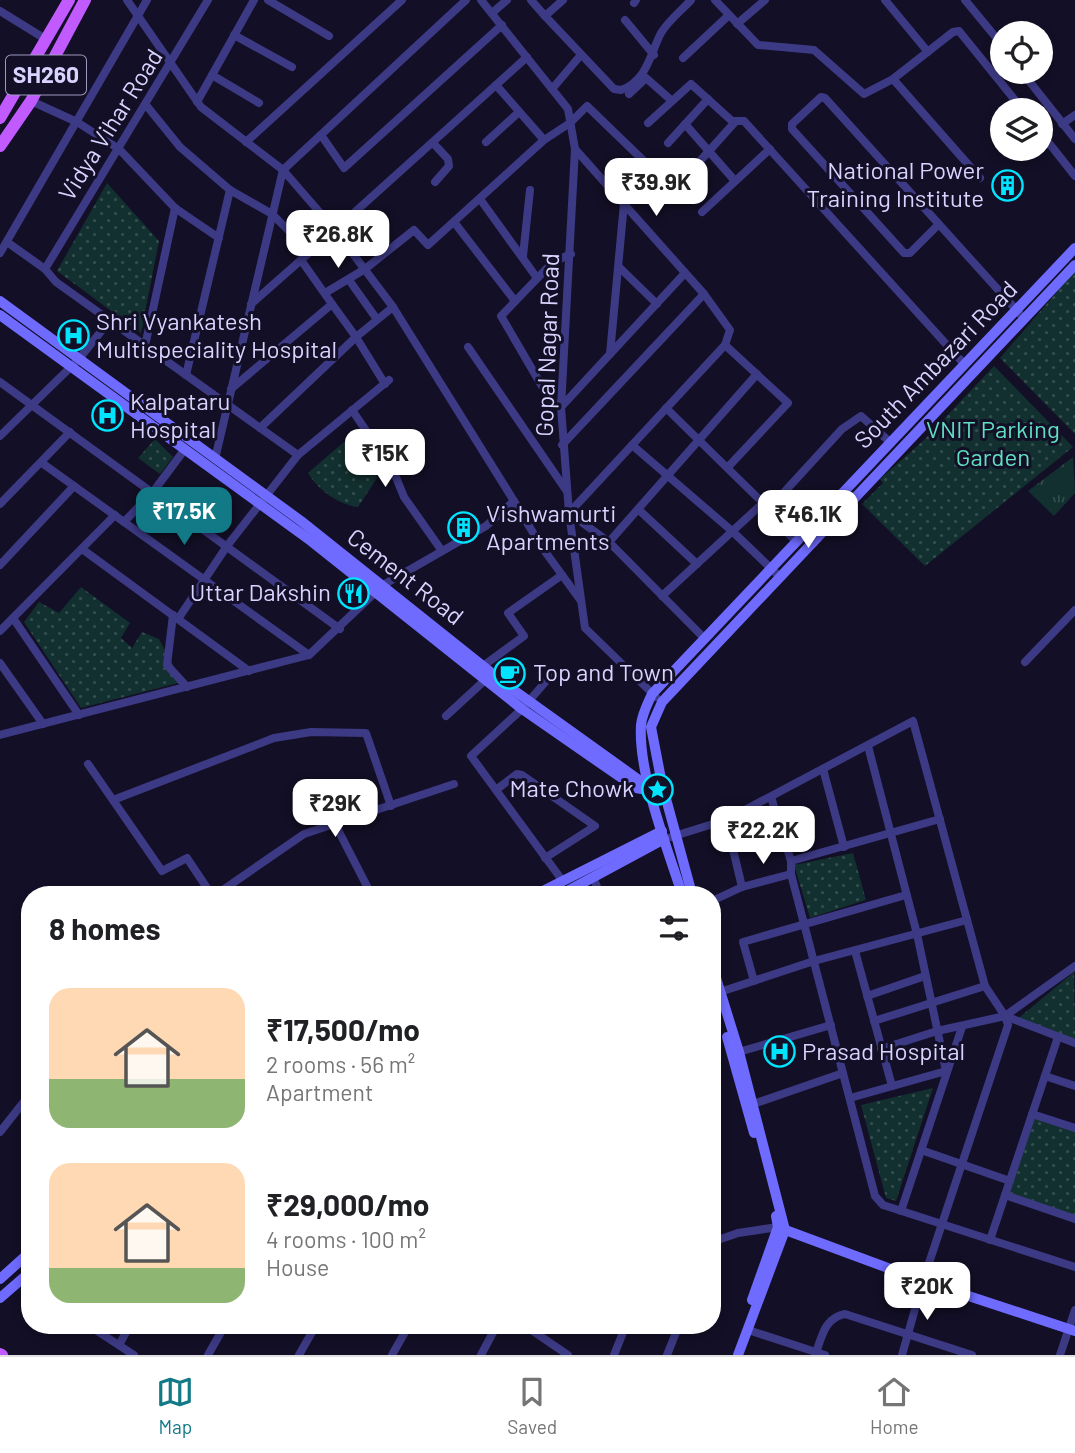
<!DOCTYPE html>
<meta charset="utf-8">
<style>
:root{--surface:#fff;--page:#f6f6f6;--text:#202124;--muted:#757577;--line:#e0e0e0;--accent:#127987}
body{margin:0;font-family:Barlow,sans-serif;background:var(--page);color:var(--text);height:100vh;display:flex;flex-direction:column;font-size:26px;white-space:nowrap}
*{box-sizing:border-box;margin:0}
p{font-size:23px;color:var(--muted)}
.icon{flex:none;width:38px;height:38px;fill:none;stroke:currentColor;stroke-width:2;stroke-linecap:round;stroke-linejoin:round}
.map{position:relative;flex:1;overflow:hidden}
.details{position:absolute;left:21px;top:886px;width:700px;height:448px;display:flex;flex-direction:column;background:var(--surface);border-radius:28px;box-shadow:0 4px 10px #0003}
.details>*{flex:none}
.tools{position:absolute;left:990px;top:21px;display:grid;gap:14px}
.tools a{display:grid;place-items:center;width:63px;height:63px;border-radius:50%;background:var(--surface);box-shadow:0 4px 10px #0003;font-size:35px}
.price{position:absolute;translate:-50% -60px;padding:0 16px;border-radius:14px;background:#fff;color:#222;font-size:23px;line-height:46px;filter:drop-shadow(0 2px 4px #0008)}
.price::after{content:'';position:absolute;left:50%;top:42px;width:21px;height:16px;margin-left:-10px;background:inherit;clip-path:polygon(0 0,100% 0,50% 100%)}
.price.current{background:var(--accent);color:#fff}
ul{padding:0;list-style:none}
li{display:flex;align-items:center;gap:21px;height:175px;padding:0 28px}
li span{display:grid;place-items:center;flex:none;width:196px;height:140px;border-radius:21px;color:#555}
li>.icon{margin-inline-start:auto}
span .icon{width:84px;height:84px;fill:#fffc;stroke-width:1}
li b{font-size:30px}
h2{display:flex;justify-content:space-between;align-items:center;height:84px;padding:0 28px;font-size:30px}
.tabs{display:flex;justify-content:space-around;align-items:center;height:98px;border-top:2px solid var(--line);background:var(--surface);font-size:19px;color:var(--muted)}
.tabs a{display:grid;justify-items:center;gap:4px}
.tabs .current{color:var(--accent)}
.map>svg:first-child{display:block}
.grass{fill:url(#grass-tufts)}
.park{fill:url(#park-dots)}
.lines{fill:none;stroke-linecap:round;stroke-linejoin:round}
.street{stroke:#3d3a85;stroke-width:8}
.secondary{stroke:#6f6bff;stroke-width:10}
.primary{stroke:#c25bff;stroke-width:12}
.labels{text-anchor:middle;stroke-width:6;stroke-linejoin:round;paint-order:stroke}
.shield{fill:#130f26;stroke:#9e99be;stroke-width:2}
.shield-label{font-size:23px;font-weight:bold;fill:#d9d4ff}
.street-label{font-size:24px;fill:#d9d4ff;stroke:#130f26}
.poi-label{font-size:24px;fill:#d9d4ff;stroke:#130f26;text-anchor:start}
.park-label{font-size:24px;fill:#5fe0c0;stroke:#130f26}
</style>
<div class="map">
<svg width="1075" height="1355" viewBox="0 0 1075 1355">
<defs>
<pattern id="grass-tufts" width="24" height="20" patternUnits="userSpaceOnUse" patternTransform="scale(1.75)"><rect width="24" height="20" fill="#12302f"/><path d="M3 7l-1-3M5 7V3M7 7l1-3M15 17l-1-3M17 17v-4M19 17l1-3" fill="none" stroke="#344d4e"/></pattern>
<pattern id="park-dots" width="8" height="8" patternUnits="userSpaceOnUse" patternTransform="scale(1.75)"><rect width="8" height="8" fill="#12302f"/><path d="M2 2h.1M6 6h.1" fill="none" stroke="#344d4e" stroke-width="1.8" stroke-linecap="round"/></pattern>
</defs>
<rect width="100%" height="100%" fill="#130f26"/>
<polygon class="grass" points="1073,457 1075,493 1054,516 1028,491"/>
<g class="park">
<polygon points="107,183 159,241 141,333 57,271"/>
<polygon points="1075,271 1075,434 1000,358"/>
<polygon points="994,366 1073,447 925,566 862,504 883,483 880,479 924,440"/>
<path d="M353,434L374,466L377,478L358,507C339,505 318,490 308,473Z"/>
<polygon points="155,439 173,457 160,474 138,458"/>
<polygon points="81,587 130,623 121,638 132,648 142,632 159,639 182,682 81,708 24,622 39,602 59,613"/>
<polygon points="853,853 866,900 810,918 794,865"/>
<polygon points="1074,972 1075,1041 1015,1021"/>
<polygon points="933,1088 896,1201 886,1198 861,1105"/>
<polygon points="1033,1116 1075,1129 1075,1217 1009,1194"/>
</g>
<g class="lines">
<g class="street">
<polyline points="127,0 201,107 283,170 335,230 527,57"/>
<polyline points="268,0 329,36"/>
<polyline points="481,0 568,109 575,149 561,407 569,513 585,628 656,697"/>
<polyline points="531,0 545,16"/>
<path d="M563,0L545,16L614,89L621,90C647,81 650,54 661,33C668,21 682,10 691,0"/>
<polyline points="715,0 758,45 814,50 864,94 893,79 953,32 959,31 1023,110"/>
<polyline points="885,0 928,52"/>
<polyline points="965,0 1003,46"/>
<polyline points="634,3 636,0"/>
<polyline points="0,11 47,40"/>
<polyline points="492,13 507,0"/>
<polyline points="625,20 654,55"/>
<polyline points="737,24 765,0"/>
<polyline points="234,35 292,67"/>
<polyline points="683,58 729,15"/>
<polyline points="1022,72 1075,139"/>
<polyline points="212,75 259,103"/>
<polyline points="893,79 980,178"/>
<polyline points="496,85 544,140 570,123 587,106 648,165"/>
<polyline points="552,89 580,56"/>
<polyline points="629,94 646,78 671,100"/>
<polyline points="31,101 77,122 119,149 175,208 219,238"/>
<polyline points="197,102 254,0"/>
<polyline points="146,105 180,147 230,190 272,214 310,252"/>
<polyline points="648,123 691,84 732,121 744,121 965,365"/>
<polyline points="685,124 735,181"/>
<polyline points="1062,124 1075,115"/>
<polyline points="1041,133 1075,176"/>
<polyline points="321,135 344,168 502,25"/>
<polyline points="246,142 402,0"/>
<polyline points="486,142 519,112"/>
<polyline points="433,143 448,159 449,166 435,182"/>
<polyline points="668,143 708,99"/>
<polyline points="575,149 704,294 730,330 725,345 569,513 609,542 704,638"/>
<polyline points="683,180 735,122"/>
<polyline points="480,199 537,278"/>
<polyline points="702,212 770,149"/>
<polyline points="454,222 515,301"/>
<polyline points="938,225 910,253 904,253 792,129 792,124 821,97 825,98 1020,314"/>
<polyline points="7,242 45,269 56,282 298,455"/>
<polyline points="0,253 147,0"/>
<polyline points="571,254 553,262 501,316 550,400 561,407 685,273"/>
<polyline points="523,256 530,190"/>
<polyline points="619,267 657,304"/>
<polyline points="45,269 208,0"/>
<polyline points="349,280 376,318"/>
<polyline points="325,293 365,269 414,230 428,245 544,140"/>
<polyline points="251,304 301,260"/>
<polyline points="725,345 788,403 729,466"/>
<polyline points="145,346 175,208"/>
<polyline points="468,347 566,490"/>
<polyline points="610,354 624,203"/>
<polyline points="186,375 230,190"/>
<polyline points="0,382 340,629"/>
<polyline points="385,384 356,337 393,307"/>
<polyline points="231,389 332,304 301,260 335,230 393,307 514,501"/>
<polyline points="352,410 393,470 404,497 442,551"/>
<polyline points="260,428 356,337 332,304"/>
<polyline points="0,436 79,359 110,320"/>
<polyline points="562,445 704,294"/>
<polyline points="632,445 732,531 779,576"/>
<polyline points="215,459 283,170 466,0"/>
<polyline points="42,463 309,655"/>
<polyline points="0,504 70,432"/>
<polyline points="638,509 697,564"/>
<polyline points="124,522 153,492 185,449"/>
<polyline points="796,541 766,512 842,429 861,416 891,443"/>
<polyline points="609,542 757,374"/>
<polyline points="82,549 249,671"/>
<polyline points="0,565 74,486"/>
<polyline points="662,596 763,503 666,408"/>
<polyline points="173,615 167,665 187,687"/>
<polyline points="13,618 79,715"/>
<polyline points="178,619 227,546 298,455 389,380"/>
<polyline points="0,631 115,515"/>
<polyline points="1025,662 1075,610"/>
<polyline points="0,663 43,724"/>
<polyline points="483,666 524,636 508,613 562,575"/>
<polyline points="554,672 522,709 471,756 562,880"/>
<polyline points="446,716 484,681"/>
<polyline points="0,735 309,655 383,585 486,526 514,501 541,546 581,601"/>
<polyline points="88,764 162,871 187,858 211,894"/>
<polyline points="823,769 844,847"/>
<polyline points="496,790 517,774 522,775 595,826 545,858"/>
<polyline points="771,797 791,861 791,874 875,1196 883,1205 1075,1267"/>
<polyline points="113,800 274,738 311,732 366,733 391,806"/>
<polyline points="726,820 742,887"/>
<polyline points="335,824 371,894"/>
<polyline points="671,837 726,820 913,721 985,986 1005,1016 1075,1043"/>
<polyline points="791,861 940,819"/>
<polyline points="593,877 600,894"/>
<polyline points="217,894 304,834 454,784"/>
<polyline points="712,901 742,887 791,874"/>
<polyline points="855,951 892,1086"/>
<polyline points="754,981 743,942 906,895"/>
<polyline points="714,994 814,961 967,920"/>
<polyline points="867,996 925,976"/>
<polyline points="712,1007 717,1004"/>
<polyline points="874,1021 985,986"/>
<polyline points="881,1049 937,1031 1005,1016 1075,966"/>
<polyline points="739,1052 831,1025"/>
<polyline points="1045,1076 1075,1086"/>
<polyline points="850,1098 946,1071 917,934 868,746"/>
<polyline points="753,1104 843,1073"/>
<polyline points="1032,1114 1075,1128"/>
<polyline points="0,1132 30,1094"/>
<polyline points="921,1150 1010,1181"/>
<polyline points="1005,1195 1075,1219"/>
<polyline points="901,1211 962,1027"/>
<polyline points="990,1240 1058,1037"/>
<polyline points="712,1242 738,1233 778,1227"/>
<polyline points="88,1325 134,1355"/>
<polyline points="524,1325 568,1355"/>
<polyline points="748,1330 825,1355"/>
<polyline points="119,1345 130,1325"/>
<polyline points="208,1355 225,1325"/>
<polyline points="299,1355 316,1325"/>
<polyline points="392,1355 409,1325"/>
<polyline points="481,1355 497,1325"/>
<polyline points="614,1355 626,1325"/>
<polyline points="667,1355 679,1325"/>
<path d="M815,1355C822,1337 824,1318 845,1314L972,1355"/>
<polyline points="902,1355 923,1281 1008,1025 1005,1016"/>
<polyline points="1060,1355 1075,1310"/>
</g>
<g class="secondary">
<polyline points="0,301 301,521 508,686 639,780 649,785 662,784"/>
<polyline points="0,315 311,541 522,709 636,788 664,793"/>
<polyline points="537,894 662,831"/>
<polyline points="562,894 664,839"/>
<path d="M682,894C667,847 638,774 641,725C642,714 648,703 652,694L1075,248"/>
<polyline points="692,894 662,784 651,727 662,702 1075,265"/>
<polyline points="712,965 739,1052 785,1230 738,1355"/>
<polyline points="727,1037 754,1133"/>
<polyline points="780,1228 923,1281 1075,1331"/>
<polyline points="0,1279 30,1252"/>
<polyline points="0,1298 30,1272"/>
<polyline points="752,1300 778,1227 776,1216"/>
</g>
<g class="primary">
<polyline points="0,118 69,0"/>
<polyline points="0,146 31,101 85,0"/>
<polyline points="0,1354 2,1355"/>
</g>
</g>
<defs>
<symbol id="building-ring" viewBox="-11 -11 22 22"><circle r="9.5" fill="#130f26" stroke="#00e5ff" stroke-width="1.5"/><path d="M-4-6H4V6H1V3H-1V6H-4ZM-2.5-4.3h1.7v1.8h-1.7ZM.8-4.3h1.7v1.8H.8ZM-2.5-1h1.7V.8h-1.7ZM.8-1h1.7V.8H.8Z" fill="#00e5ff"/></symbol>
<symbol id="hospital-ring" viewBox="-11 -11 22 22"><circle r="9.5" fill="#130f26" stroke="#00e5ff" stroke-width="1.5"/><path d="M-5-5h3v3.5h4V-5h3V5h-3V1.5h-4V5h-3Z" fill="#00e5ff"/></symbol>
<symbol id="restaurant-ring" viewBox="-11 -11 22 22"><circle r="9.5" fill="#130f26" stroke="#00e5ff" stroke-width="1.5"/><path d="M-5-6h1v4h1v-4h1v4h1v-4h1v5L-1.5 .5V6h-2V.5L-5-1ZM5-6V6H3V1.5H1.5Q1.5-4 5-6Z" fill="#00e5ff"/></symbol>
<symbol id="cafe-ring" viewBox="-11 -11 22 22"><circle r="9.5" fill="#130f26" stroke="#00e5ff" stroke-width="1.5"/><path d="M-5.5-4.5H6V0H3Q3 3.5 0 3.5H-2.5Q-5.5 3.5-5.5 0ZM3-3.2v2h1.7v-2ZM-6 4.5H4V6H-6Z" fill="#00e5ff"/></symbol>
<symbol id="sight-ring" viewBox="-11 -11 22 22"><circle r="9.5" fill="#130f26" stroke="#00e5ff" stroke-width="1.5"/><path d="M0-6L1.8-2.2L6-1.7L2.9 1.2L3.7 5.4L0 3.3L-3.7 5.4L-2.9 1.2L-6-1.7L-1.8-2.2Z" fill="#00e5ff"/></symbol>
</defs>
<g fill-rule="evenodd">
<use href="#building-ring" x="990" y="168" width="35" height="35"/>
<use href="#hospital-ring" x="56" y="318" width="35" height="35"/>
<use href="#hospital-ring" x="90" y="398" width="35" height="35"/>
<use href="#building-ring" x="446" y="510" width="35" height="35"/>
<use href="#restaurant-ring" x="336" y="576" width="35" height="35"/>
<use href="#cafe-ring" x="492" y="656" width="35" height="35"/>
<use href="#sight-ring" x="640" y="772" width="35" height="35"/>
<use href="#hospital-ring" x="762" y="1034" width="35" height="35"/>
</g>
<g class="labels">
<rect class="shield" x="6" y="55.5" width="80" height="39" rx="5"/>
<g class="shield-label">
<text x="46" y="83">SH260</text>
</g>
<g class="street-label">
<text transform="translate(111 125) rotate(-58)" y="8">Vidya Vihar Road</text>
<text transform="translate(548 345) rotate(-88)" y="8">Gopal Nagar Road</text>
<text transform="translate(936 365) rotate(-46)" y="8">South Ambazari Road</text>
<text transform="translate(405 577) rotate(38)" y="8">Cement Road</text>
</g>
<g class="poi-label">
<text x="984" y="179" text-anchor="end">National Power<tspan x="984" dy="28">Training Institute</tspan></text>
<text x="96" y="330">Shri Vyankatesh<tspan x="96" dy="28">Multispeciality Hospital</tspan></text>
<text x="130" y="410">Kalpataru<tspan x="130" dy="28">Hospital</tspan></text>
<text x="486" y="522">Vishwamurti<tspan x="486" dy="28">Apartments</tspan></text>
<text x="331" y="601" text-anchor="end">Uttar Dakshin</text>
<text x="533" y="681">Top and Town</text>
<text x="634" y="797" text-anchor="end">Mate Chowk</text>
<text x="802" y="1060">Prasad Hospital</text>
</g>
<g class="park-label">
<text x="993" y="438">VNIT Parking<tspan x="993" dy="28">Garden</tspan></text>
</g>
</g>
</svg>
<div class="tools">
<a><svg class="icon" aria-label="locate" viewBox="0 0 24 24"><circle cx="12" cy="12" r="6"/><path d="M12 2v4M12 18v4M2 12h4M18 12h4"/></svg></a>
<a><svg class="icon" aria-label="layers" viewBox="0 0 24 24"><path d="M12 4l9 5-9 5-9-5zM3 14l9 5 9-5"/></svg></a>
</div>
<b class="price" style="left:656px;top:218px">₹39.9K</b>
<b class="price" style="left:338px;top:270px">₹26.8K</b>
<b class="price" style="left:385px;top:489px">₹15K</b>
<b class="price current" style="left:184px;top:547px">₹17.5K</b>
<b class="price" style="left:808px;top:550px">₹46.1K</b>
<b class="price" style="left:335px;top:839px">₹29K</b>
<b class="price" style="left:763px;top:866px">₹22.2K</b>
<b class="price" style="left:927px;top:1322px">₹20K</b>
<section class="details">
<h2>8 homes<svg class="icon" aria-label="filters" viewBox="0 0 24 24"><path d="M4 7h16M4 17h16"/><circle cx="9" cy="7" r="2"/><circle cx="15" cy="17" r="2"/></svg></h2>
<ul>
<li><span style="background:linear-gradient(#ffd9b3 65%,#8fb573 0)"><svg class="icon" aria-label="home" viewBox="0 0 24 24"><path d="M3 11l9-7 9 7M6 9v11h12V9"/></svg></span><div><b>₹17,500/mo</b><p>2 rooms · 56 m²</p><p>Apartment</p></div></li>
<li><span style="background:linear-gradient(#ffd9b3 75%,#8fb573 0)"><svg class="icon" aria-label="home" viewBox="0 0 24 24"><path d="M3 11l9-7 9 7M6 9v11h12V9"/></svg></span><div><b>₹29,000/mo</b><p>4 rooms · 100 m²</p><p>House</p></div></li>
</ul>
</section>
</div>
<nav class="tabs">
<a class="current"><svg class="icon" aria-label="map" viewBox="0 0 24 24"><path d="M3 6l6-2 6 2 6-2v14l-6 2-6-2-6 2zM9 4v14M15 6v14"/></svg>Map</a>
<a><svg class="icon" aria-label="saved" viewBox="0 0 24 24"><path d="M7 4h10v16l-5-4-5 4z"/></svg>Saved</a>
<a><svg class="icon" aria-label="home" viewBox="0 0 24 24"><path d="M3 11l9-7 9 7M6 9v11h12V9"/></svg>Home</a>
</nav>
